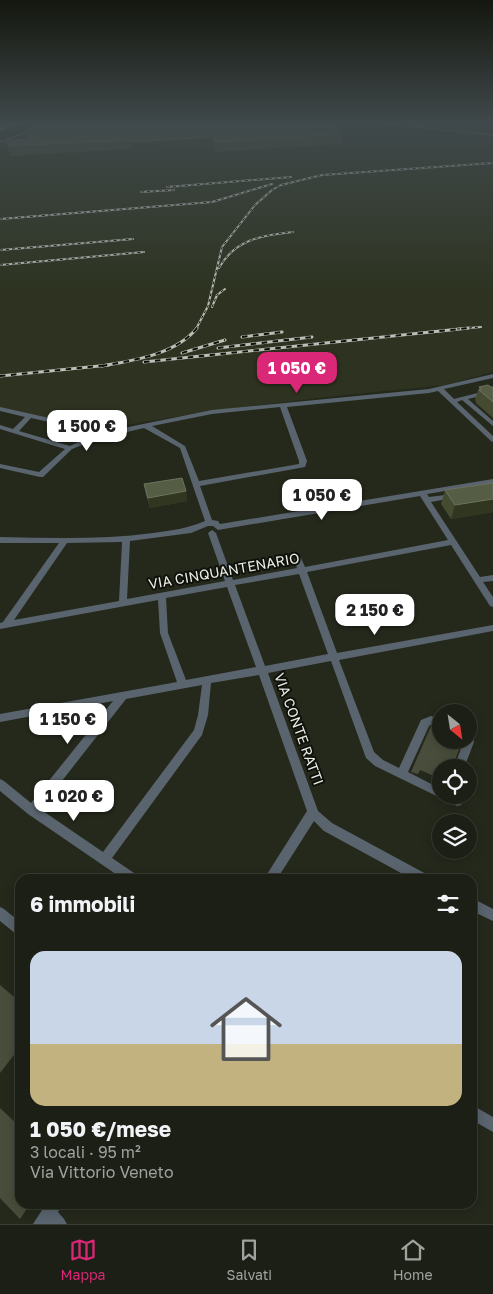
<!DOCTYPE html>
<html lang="it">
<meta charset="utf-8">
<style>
:root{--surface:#1c1f15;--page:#25271e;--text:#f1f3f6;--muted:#a0a2a0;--line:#3a3d34;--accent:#db2777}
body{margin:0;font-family:"Golos Text",sans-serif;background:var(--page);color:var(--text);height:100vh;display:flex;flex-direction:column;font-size:19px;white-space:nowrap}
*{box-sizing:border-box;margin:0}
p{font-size:16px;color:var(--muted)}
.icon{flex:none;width:28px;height:28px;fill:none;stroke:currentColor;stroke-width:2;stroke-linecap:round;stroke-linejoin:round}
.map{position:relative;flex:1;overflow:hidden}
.sheet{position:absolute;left:15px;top:874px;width:462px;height:335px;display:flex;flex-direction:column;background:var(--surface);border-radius:15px;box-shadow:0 2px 12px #0003,0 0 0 1px var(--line)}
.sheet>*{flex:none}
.needle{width:32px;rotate:150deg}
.buttons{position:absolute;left:432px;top:704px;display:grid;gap:10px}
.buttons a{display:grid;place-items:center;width:45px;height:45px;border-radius:50%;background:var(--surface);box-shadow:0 2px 12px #0003,0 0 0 1px var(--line);font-size:25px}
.price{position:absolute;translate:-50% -42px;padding:0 11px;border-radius:10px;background:#fff;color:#222;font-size:16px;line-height:32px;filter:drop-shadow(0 1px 2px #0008)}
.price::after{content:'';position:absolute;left:50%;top:30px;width:15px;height:11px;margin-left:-8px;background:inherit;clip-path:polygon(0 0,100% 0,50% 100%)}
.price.current{background:var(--accent);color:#fff}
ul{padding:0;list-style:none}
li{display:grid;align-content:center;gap:10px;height:265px;padding:0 15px}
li+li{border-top:1px solid var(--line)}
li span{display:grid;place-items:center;height:155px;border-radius:15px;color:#555}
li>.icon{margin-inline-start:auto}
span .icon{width:90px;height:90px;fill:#fffc;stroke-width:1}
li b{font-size:21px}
h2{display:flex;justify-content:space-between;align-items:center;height:60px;padding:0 15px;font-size:21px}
.menu{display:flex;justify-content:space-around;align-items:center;height:70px;border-top:1px solid var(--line);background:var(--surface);font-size:14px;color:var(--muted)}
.menu a{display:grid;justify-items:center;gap:2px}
.menu .current{color:var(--accent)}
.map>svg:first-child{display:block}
.built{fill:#2d3320}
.green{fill:#484e3b}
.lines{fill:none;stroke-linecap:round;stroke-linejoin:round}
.minor{fill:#59646e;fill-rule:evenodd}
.highway{fill:#9dbad2;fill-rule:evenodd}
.rail-far1-casing{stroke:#bcbfb6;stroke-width:2}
.rail-casing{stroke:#bcbfb6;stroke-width:3}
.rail-far1{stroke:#0f110b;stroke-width:1;stroke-dasharray:3;stroke-linecap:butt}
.rail{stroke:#0f110b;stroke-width:2;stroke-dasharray:5.5;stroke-linecap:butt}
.wall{fill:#444b31}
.shaded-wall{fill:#303620}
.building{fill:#555d44;stroke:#6d735d}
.labels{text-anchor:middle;stroke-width:4;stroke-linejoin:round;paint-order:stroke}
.street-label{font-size:14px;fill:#eaede5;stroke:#0f110b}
</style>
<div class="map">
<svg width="493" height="1224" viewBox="0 0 493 1224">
<rect width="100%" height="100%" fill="#25291c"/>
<polygon class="built" points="67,124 361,124 371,127 493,139 493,372 445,385 335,396 211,411 113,427 88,427 0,409 0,144 26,134"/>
<g class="green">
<polygon points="432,724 437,724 435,729 441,732 441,740 463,740 452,767 441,768 441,785 439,784 441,779 420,770 418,774 411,772"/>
<polygon points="0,985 20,1002 20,1047 0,1073"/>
<polygon points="0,1108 20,1127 20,1204 30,1204 20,1219 0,1198"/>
</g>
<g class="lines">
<g class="minor">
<polygon points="56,124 61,124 31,132 0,143 0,141 29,130"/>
<polygon points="383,124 391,124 493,134 493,136"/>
<path d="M493,374V378L444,389L454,399L493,389V393L468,399L493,421V426L462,400L457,402L493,436V442L491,441L438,391L429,393L287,407L307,461L305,467L200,486L212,520L218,521L220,524L493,479V483L427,494L429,497L453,494L457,496L453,498L431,502L480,577L493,575V581L483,582L493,597V607L490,606L451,545L307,572L337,653L493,625V631L339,660L374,752L383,760L399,768L421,720L431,716L441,719V727L432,724L429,726L408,772L441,789V795H455L461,797L462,801L461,805L457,806L375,766L366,758L331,661L268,673L318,811L332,823L428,875L430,879H412L324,831L314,821L277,879H264L307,811L259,675L211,683L208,715L202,735L112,858L137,875L139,879H123L28,814L0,791V779L4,781L31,803L113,701L0,722V714L177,682L160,633L158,600L0,629V623L3,622L59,543H0V537C51,538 102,540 153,533C173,530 186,529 205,521L180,448L144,428L97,439L72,449L43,477H40L0,468V464L39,472L65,449L0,429V425L13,429L25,417L0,411V407L90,427L101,425L109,431L212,410L429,389ZM280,407L299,461V464L199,481L185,446L152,426L212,414ZM31,418L86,430V434L89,437L70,446L19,431ZM100,429L102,431L101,434L96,435L93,433V430ZM420,496L448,540L305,567L301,558L298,557L294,560L297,568L233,580L216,533L212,530L208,533L225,581L127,599L130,541L191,533L208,526H213L218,530ZM122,542L119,601L14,620L67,543ZM299,574L328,654L265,666L235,585ZM227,587L256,667L186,680L168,633L166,598ZM202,685L198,715L194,730L103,852L40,809L126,699Z"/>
<polygon points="469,734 473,735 474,742 464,768 454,768 464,740 469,740"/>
<polygon points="472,898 493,909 493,921 472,911"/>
<polygon points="0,907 4,909 20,922 20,936 16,934 0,921"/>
<polygon points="472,1105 493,1117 493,1132 472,1120"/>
<polygon points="46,1204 62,1204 58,1212 64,1219 67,1224 33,1224"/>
</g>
<polygon class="highway" points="10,124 17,124 0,132 0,128"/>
<defs>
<g id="rail-far1">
<polyline points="167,187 291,177"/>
<polyline points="141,192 174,190"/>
<polyline points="0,219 212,202 272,184"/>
<polyline points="0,250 133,239"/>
<polyline points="0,265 144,252"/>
<path d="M219,268C235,239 263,235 293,232"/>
<polyline points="212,307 217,295 225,289"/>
<polyline points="196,329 208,306 222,247 255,205 272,190 281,185 322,175 493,163"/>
<polyline points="457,329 481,327"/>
</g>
<g id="rail">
<polyline points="242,337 282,332"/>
<polyline points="218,348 312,337"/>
<polyline points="182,353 225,340"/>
<polyline points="144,362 469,328"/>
<path d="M102,366C134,360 175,355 197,328"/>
<polyline points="0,376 109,365"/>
</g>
</defs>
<use href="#rail-far1" class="rail-far1-casing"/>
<use href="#rail" class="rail-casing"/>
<use href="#rail-far1" class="rail-far1"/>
<use href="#rail" class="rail"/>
</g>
<g class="wall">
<polygon points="41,125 108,126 341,134 341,144 216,152 214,147 132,152 132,149 10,156 8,146 27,139"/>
<polygon points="479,387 493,387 493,418 476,403 476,401 475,400"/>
<polygon points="493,483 493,512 451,519 441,504 445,490"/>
<polygon points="144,484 186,491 187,501 150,508 146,495"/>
</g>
<g class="shaded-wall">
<polygon points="213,137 214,147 132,152 131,142"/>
<polygon points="186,491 187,501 150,508 148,498"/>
<polygon points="493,499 493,512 451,519 455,505"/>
</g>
<g class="building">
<polygon points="41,124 107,124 108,126 140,124 331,124 341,134 216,142 213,137 131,142 131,140 8,146 7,141 27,139 29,126 41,125"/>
<polygon points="488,385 491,387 493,387 493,402 479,390 482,389 479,387"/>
<polygon points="182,478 186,491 148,498 144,484"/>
<polygon points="493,483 493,499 455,505 445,490"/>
</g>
<linearGradient id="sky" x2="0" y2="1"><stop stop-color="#14170f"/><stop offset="0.42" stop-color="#40494b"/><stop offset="1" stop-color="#40494b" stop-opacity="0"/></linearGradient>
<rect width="493" height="295" fill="url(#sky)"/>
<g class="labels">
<g class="street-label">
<text transform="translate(224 571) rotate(-10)" y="5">VIA CINQUANTENARIO</text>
<text transform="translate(299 729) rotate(70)" y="5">VIA CONTE RATTI</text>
</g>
</g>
</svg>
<div class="buttons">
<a><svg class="needle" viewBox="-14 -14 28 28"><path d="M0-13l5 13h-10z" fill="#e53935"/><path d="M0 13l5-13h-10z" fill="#a0a2a0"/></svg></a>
<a><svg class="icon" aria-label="locate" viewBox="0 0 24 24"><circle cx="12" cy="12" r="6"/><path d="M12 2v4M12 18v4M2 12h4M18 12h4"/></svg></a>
<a><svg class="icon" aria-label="layers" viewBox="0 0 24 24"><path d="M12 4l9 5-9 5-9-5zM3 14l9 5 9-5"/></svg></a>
</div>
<b class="price current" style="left:297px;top:394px">1 050 €</b>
<b class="price" style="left:87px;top:452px">1 500 €</b>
<b class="price" style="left:322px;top:521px">1 050 €</b>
<b class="price" style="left:375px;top:636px">2 150 €</b>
<b class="price" style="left:68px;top:745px">1 150 €</b>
<b class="price" style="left:74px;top:822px">1 020 €</b>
<section class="sheet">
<h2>6 immobili<svg class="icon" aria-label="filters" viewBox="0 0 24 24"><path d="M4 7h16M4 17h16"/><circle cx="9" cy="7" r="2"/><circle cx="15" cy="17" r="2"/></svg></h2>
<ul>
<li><span style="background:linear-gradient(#c9d6e8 60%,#c2b280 0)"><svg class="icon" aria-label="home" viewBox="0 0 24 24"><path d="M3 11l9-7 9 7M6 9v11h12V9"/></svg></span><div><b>1 050 €/mese</b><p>3 locali · 95 m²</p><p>Via Vittorio Veneto</p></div></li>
</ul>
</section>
</div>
<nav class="menu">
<a class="current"><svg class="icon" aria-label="map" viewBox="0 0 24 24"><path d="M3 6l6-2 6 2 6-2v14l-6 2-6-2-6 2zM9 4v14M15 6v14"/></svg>Mappa</a>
<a><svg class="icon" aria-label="saved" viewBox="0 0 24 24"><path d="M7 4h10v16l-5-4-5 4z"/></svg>Salvati</a>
<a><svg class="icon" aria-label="home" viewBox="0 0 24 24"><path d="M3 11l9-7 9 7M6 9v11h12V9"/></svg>Home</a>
</nav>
